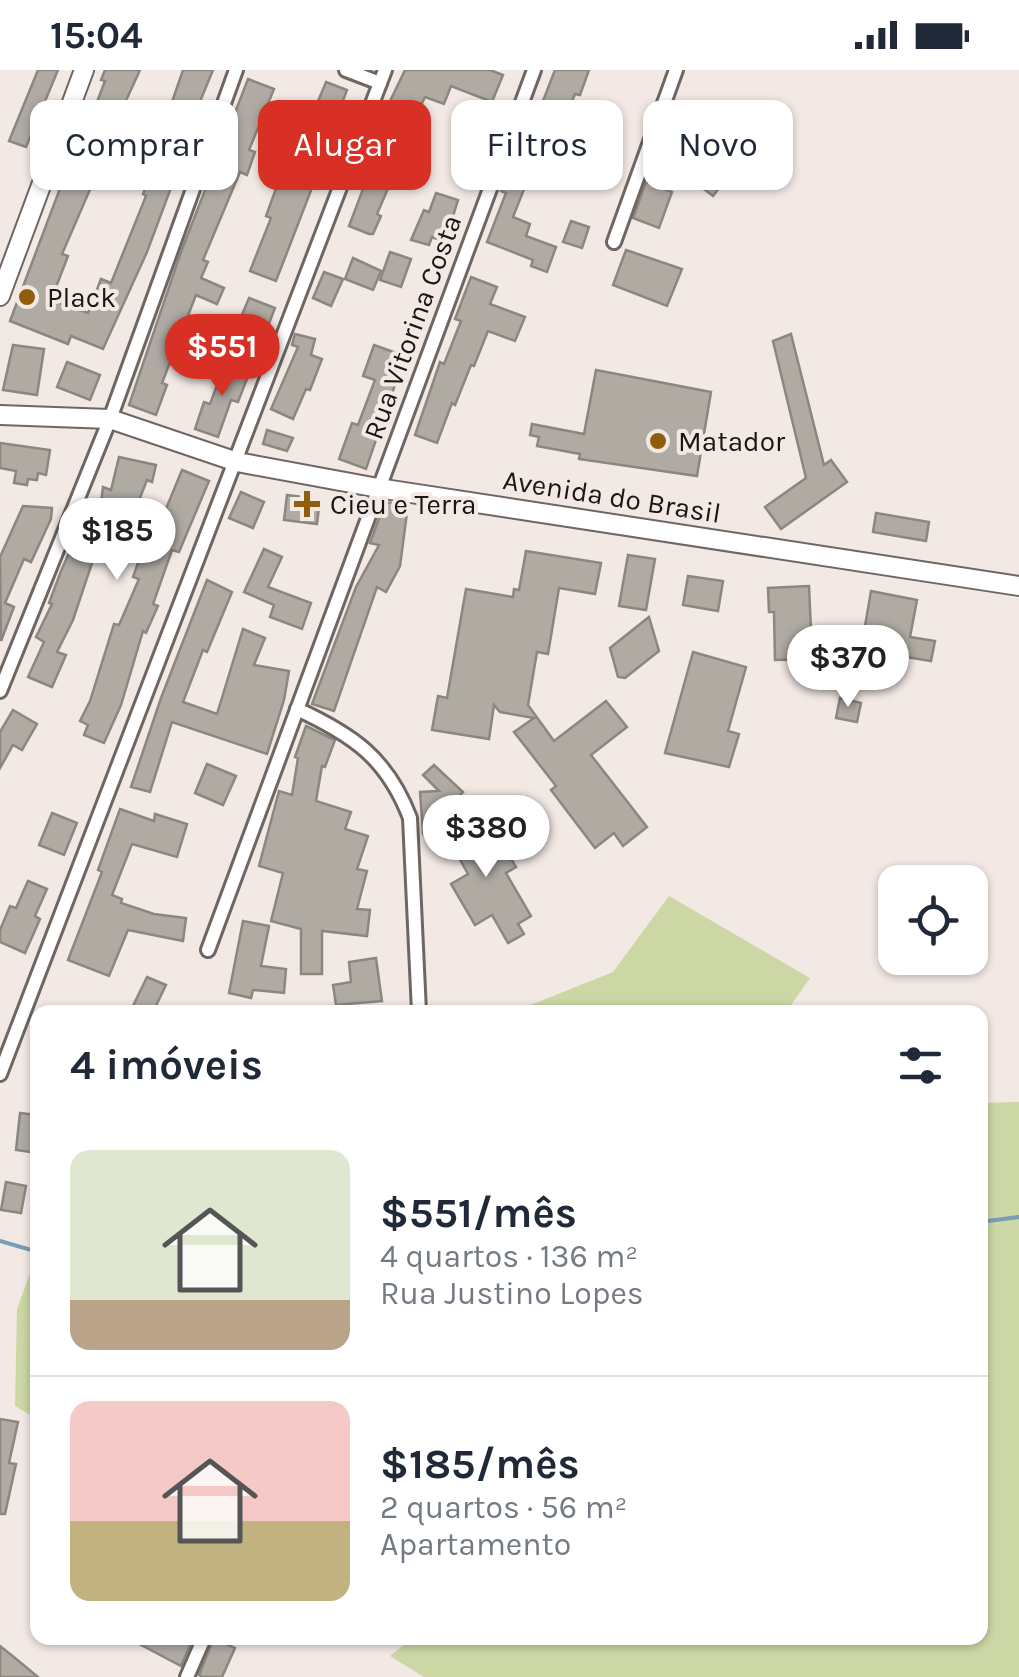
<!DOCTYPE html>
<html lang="pt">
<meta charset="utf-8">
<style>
:root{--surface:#fff;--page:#f6f6f7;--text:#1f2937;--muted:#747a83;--line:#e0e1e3;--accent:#d93025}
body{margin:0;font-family:Karla,sans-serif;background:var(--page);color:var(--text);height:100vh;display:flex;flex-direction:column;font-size:38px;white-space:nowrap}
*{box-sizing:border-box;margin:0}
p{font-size:32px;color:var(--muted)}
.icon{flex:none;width:55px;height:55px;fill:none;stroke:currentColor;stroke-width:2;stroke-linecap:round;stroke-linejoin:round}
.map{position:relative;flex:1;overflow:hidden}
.side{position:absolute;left:30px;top:935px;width:958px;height:640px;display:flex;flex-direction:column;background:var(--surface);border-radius:20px;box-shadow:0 2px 8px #0004}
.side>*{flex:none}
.banner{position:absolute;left:30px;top:30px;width:960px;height:90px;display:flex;gap:20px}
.controls{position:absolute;left:878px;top:795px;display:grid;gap:20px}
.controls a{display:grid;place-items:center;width:110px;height:110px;border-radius:20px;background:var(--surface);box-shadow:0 2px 8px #0004;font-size:50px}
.price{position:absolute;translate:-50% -85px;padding:0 22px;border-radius:35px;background:#fff;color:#222;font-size:32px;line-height:65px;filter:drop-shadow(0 2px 5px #0008)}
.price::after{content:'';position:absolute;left:50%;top:60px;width:30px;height:22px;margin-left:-15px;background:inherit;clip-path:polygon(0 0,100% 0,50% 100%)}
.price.selected{background:var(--accent);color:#fff}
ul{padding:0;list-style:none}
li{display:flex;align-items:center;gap:30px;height:250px;padding:0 40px}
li+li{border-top:2px solid var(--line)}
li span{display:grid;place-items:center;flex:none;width:280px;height:200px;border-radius:20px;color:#555}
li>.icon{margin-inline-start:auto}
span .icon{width:120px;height:120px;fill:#fffc;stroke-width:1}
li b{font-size:42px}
h2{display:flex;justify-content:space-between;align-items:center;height:120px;padding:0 40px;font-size:42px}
.chip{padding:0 35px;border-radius:20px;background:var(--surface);box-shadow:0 2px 8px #0004;font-size:35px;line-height:90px}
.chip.selected{background:var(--accent);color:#fff}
.status{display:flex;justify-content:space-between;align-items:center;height:70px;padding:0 50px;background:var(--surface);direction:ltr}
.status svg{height:28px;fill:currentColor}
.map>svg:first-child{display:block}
.green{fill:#ccd7a5}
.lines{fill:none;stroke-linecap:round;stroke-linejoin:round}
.stream{stroke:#7a9db4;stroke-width:4}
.building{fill:#afaaa2;stroke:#8b877f;stroke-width:2.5}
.street-casing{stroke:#6f6662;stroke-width:18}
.secondary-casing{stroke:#6f6662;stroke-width:22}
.street{stroke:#fff;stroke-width:12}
.secondary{stroke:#fff;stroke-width:18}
.poi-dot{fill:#905d0d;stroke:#f3e9e4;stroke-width:4}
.labels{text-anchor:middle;stroke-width:8;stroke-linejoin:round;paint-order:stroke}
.poi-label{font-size:28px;fill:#191614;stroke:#f3e9e4;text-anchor:start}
.street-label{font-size:28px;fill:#191614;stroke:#f3e9e4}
</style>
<div class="status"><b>15:04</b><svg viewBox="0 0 49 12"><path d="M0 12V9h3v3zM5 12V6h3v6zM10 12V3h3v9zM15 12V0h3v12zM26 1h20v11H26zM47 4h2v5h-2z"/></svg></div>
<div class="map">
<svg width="1019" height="1607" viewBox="0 0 1019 1607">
<rect width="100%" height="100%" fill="#f3e9e4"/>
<g class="green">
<polygon points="669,826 810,908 786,942 513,942 613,902"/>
<polygon points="1019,1032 1019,1607 424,1607 390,1586 412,1568 980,1568 980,1033"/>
<polygon points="37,1184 38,1349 37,1349 15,1336 17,1239"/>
</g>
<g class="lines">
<g class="stream">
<polyline points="980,1152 1019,1147"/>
<polyline points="0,1171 38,1182"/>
</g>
</g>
<g class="building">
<polygon points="38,0 58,0 26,77 9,71"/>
<polygon points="105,0 140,0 113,59 90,50 105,11 101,10"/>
<polygon points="183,0 213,0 173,97 178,99 147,182 103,279 71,266 68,274 10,251 76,76 98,84 90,106 95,108 62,184 68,186 51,230 88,243 101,209 111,213 146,126 143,124 159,83 155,81"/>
<polygon points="405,0 490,0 503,5 492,32 451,16 444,34 425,27 394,91 399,93 377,144 381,146 373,164 369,164 349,156 379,77 370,73"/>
<polygon points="555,0 589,0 580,25 575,24 552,82 555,83 547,105 532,99 513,147 530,154 526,166 556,177 547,202 531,196 533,190 487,172 506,123 501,121 509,100 515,103"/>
<polygon points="248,9 274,19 249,80 255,82 247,105 240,102 203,190 208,192 201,208 224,218 217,234 196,225 162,313 167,315 156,345 129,335 181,182"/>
<polygon points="326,12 347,20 329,67 336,70 320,112 315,110 276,211 250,201 271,148 266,146 278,113 283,115"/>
<polygon points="707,74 736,96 713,126 684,104"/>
<polygon points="646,112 672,122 659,158 633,148"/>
<polygon points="436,123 458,130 445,172 432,167 429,175 411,170 424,140 429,142"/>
<polygon points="571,151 589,157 582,178 563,172"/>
<polygon points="626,180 682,199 667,236 613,215"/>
<polygon points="390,182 411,189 401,217 380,210"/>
<polygon points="353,188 381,201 373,220 345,209"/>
<polygon points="324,202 343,209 331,236 313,228"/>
<polygon points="471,207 497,217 490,234 525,247 515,271 488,261 474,296 471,295 455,335 452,333 437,373 415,365 440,292 444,294 461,251 455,249"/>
<polygon points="249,228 275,238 263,269 236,259"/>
<polygon points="295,264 315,269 311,285 322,289 310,320 306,319 293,349 271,339 298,277 292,275"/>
<polygon points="791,264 824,395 831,390 847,412 781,459 765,437 806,408 773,271"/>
<polygon points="13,275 44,279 37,325 3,320"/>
<polygon points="374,275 405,286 366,399 339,389 352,353 358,355 375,310 363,306"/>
<polygon points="226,291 250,301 238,332 231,330 218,367 195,359 204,332 210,334"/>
<polygon points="67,292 100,305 90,330 57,317"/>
<polygon points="596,300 711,322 697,406 579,389 580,384 537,376 539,367 530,365 532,354 584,364"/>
<polygon points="267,360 293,368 287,381 263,374"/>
<polygon points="0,373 50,380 46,405 38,403 37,410 28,409 27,415 14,413 16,401 0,398"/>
<polygon points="119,387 156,395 152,412 147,410 136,438 163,446 182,400 209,411 179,482 172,480 153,534 158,536 146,563 143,561 121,635 104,673 84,665 88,655 80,651 90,631 114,554 119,555 139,509 133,507 148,465 118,456 109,480 98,475 73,550 57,582 66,585 52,617 28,607 44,572 36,567 52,534 49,533 61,501 88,441 100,442 103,417 111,420"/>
<polygon points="241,422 264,432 253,458 229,448"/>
<polygon points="287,425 320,429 317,454 284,450"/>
<polygon points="385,432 408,435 400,496 386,522 377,517 334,641 312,634 356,517 379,475 370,473"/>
<polygon points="23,436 52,438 51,449 31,492 24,489 5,533 14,537 1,571 0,487"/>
<polygon points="876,443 929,452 926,471 873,462"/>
<polygon points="264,479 282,487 268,517 311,533 302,559 270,547 274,535 244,522"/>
<polygon points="526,481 601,493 595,524 559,518 548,584 537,582 528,635 554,671 606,631 627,657 591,685 647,757 623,776 614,763 595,778 551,720 556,716 514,662 534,648 500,642 494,635 489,669 432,660 438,626 447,628 466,519 513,527 514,519 519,520"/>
<polygon points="628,485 655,489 646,540 619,536"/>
<polygon points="688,506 723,511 718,541 683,535"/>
<polygon points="207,510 232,522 207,582 203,580 183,632 217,644 243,559 265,568 254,595 289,601 284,630 267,684 172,652 150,722 131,717 161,628"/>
<polygon points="809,516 811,560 817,559 817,589 775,590 774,542 769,542 768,518"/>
<polygon points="871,521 917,530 910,567 935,571 931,591 850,578 854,560 864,562"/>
<polygon points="649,547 659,581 625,608 618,607 610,578"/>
<polygon points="693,582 746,597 728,661 739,664 729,697 665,683"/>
<polygon points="840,628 861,633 857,652 836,648"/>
<polygon points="13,640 37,654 22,680 13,675 0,698 0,662"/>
<polygon points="306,656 335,670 325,697 322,696 316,731 351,742 345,759 368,766 357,799 367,801 357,839 370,840 367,866 322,861 322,904 301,904 301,859 271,851 283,803 259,796 279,721 292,725 298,688 295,687"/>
<polygon points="207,694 236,706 223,735 195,723"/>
<polygon points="434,695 463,722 423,763 420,722 439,721 423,705"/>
<polygon points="120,739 154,751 155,744 187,754 177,787 132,774 112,825 122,829 121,833 154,844 186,848 183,871 128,860 109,906 68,890 102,802 98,800"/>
<polygon points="52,743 77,753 64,785 39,775"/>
<polygon points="471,743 497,788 507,782 516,797 506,803 531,846 518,854 524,864 508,873 492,845 475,855 451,814 468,804 443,759"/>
<polygon points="28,811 47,819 35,846 40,849 25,883 0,872 0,860 10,836 16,838"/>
<polygon points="243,851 269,856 261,896 286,899 284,923 253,920 251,928 229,923"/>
<polygon points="376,888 382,931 336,935 333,915 351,912 349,892"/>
<polygon points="147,907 166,915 153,942 130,942"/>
<polygon points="20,1043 38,1045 38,1083 16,1080"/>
<polygon points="6,1112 26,1116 21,1143 1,1140"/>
<polygon points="0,1349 18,1352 9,1393 16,1394 5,1444 0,1444"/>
<polygon points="128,1568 193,1568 181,1596"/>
<polygon points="214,1568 235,1578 222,1607 203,1607 199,1605"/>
<polygon points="0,1576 15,1588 38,1607 0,1607"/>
</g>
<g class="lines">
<defs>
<g id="street">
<polyline points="346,0 380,13"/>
<polyline points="614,172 676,0"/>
<polyline points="0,621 110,349 236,0"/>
<path d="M297,639C353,665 387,688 410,748L419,942"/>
<polyline points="208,880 534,0"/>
<polyline points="0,1004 385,0"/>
<polyline points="187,1607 204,1568"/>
</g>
<g id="secondary">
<polyline points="0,226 84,0"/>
<polyline points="0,345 110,349 237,392 378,418 1019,516"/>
</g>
</defs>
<use href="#street" class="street-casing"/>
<use href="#secondary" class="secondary-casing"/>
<use href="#street" class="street"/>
<use href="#secondary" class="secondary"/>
</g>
<g class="poi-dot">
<circle cx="27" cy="227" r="10"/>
<circle cx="658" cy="371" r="10"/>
<path d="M302 419h10v10h10v10h-10v10h-10v-10h-10v-10h10z"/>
</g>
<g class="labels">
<g class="poi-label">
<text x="47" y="237">Plack</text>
<text x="678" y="381">Matador</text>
<text x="330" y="444">Cieu e Terra</text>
</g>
<g class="street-label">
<text transform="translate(412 257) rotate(-70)" y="10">Rua Vitorina Costa</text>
<text transform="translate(612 426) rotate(9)" y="10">Avenida do Brasil</text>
</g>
</g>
</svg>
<div class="controls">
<a><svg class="icon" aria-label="locate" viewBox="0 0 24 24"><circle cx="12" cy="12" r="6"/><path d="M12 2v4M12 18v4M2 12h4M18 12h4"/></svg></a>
</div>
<b class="price selected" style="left:222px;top:329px">$551</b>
<b class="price" style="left:117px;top:513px">$185</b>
<b class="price" style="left:848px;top:640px">$370</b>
<b class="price" style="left:486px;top:810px">$380</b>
<div class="banner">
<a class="chip">Comprar</a>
<a class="chip selected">Alugar</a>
<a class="chip">Filtros</a>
<a class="chip">Novo</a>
</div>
<section class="side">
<h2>4 imóveis<svg class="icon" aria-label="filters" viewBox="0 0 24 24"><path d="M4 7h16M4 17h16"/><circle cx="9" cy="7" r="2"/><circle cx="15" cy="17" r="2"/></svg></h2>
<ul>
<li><span style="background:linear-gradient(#dfe7d0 75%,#b9a48a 0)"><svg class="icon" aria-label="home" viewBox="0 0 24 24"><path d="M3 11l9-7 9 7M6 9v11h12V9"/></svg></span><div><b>$551/mês</b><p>4 quartos · 136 m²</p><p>Rua Justino Lopes</p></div></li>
<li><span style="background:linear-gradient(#f6c9c9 60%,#c2b280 0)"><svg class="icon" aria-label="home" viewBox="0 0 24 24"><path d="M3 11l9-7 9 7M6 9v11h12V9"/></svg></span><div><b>$185/mês</b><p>2 quartos · 56 m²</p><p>Apartamento</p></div></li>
</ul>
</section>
</div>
